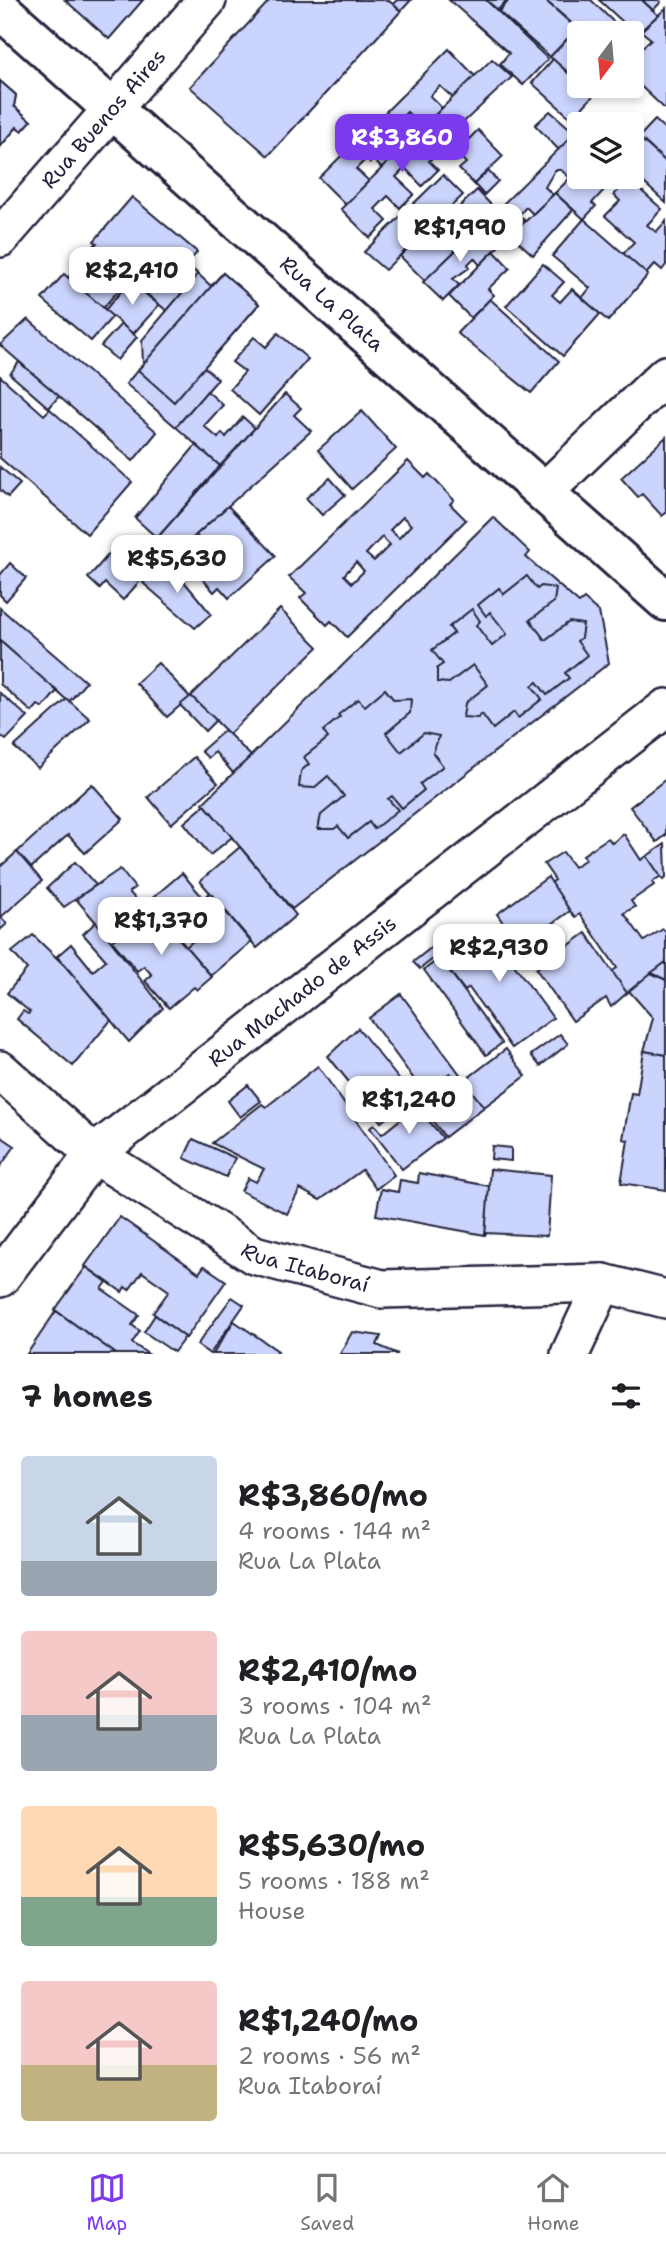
<!DOCTYPE html>
<meta charset="utf-8">
<style>
:root{--surface:#fff;--page:#f6f6f6;--text:#202124;--muted:#757577;--line:#e0e0e0;--accent:#7c3aed}
body{margin:0;font-family:"Shantell Sans",sans-serif;background:var(--page);color:var(--text);height:100vh;display:flex;flex-direction:column;font-size:26px;white-space:nowrap}
*{box-sizing:border-box;margin:0}
p{font-size:23px;color:var(--muted)}
.icon{flex:none;width:38px;height:38px;fill:none;stroke:currentColor;stroke-width:2;stroke-linecap:round;stroke-linejoin:round}
.map{position:relative;height:1354px;overflow:hidden}
.drawer{display:flex;flex-direction:column;background:var(--surface);flex:1}
.drawer>*{flex:none}
.needle{width:46px;rotate:196deg}
.tools{position:absolute;left:567px;top:21px;display:grid;gap:14px}
.tools a{display:grid;place-items:center;width:77px;height:77px;border-radius:7px;background:var(--surface);box-shadow:0 4px 10px #0003;font-size:35px}
.price{position:absolute;translate:-50% -60px;padding:0 16px;border-radius:14px;background:#fff;color:#222;font-size:23px;line-height:46px;filter:drop-shadow(0 2px 4px #0008)}
.price::after{content:'';position:absolute;left:50%;top:42px;width:21px;height:16px;margin-left:-10px;background:inherit;clip-path:polygon(0 0,100% 0,50% 100%)}
.price.current{background:var(--accent);color:#fff}
ul{padding:0;list-style:none}
li{display:flex;align-items:center;gap:21px;height:175px;padding:0 21px}
li span{display:grid;place-items:center;flex:none;width:196px;height:140px;border-radius:7px;color:#555}
li>.icon{margin-inline-start:auto}
span .icon{width:84px;height:84px;fill:#fffc;stroke-width:1}
li b{font-size:30px}
h2{display:flex;justify-content:space-between;align-items:center;height:84px;padding:0 21px;font-size:30px}
.dock{display:flex;justify-content:space-around;align-items:center;height:98px;border-top:2px solid var(--line);background:var(--surface);font-size:19px;color:var(--muted)}
.dock a{display:grid;justify-items:center;gap:4px}
.dock .current{color:var(--accent)}
.map>svg:first-child{display:block}
.building{fill:#cbd4fc;stroke:#22223b;stroke-width:2;fill-rule:evenodd}
.lines{fill:none;stroke-linecap:round;stroke-linejoin:round}
.minor-casing{stroke:#22223b;stroke-width:42}
.tertiary-casing{stroke:#22223b;stroke-width:44}
.minor{stroke:#fff;stroke-width:37}
.tertiary{stroke:#fff;stroke-width:38}
.labels{text-anchor:middle;stroke-width:7;stroke-linejoin:round;paint-order:stroke}
.street-label{font-size:21px;fill:#22223b;stroke:#fff}
</style>
<div class="map">
<svg width="666" height="1354" viewBox="0 0 666 1354">
<rect width="100%" height="100%" fill="#fff"/>
<filter id="ink" filterUnits="userSpaceOnUse"><feTurbulence type="fractalNoise" baseFrequency=".0143" numOctaves="2"/><feDisplacementMap in="SourceGraphic" scale="14" xChannelSelector="R" yChannelSelector="G"/><feConvolveMatrix kernelMatrix="1 2 1 2 8 2 1 2 1" color-interpolation-filters="sRGB"/></filter>
<g filter="url(#ink)">
<g class="building">
<polygon points="65,0 143,0 109,39"/>
<polygon points="270,0 388,0 401,11 268,156 190,87"/>
<polygon points="397,0 411,0 401,11 393,4"/>
<polygon points="449,0 486,0 548,59 523,85 500,64 509,53"/>
<polygon points="486,0 507,0 498,10"/>
<polygon points="509,0 545,0 577,29 550,57 499,12"/>
<polygon points="545,0 591,0 625,33 583,33"/>
<polygon points="599,0 642,0 658,15 637,35"/>
<polygon points="642,0 659,0 661,2 653,10"/>
<polygon points="666,8 666,110 632,78 632,57 651,39 641,31"/>
<polygon points="577,29 583,33 579,33 579,73 575,78 550,57"/>
<polygon points="449,49 475,76 453,98 440,86 430,96 442,108 423,128 407,112 389,131 404,146 382,169 373,159 370,163 366,159 356,169 369,181 346,205 319,178"/>
<polygon points="492,59 512,77 453,132 435,115"/>
<polygon points="553,59 593,96 572,119 532,83"/>
<polygon points="0,81 16,95 14,106 31,121 22,131 17,127 0,147"/>
<polygon points="0,81 16,95 14,106 31,121 22,131 17,127 0,147"/>
<polygon points="550,111 575,133 559,150 535,125"/>
<polygon points="435,115 467,141 450,158 438,145 431,152 435,155 429,161 438,170 422,186 405,168 396,177 414,194 400,208 388,196 375,209 387,221 370,238 341,209"/>
<polygon points="655,120 666,130 666,162 639,137"/>
<polygon points="478,130 503,156 474,184 459,169 466,163 456,152"/>
<polygon points="575,133 579,136 579,169 570,178 561,170 555,170 545,187 553,195 533,214 526,207 519,215 525,221 509,237 490,217"/>
<polygon points="634,133 666,162 666,203 632,172"/>
<polygon points="579,169 579,177 616,177 592,203 596,206 584,219 555,193"/>
<polygon points="488,171 498,181 484,195 474,184"/>
<polygon points="443,175 463,195 385,270 364,252"/>
<polygon points="628,179 662,209 647,225 656,232 666,221 666,265 662,270 655,264 646,274 623,254 634,242 605,216 620,201 614,195"/>
<polygon points="477,190 494,208 465,235 468,238 425,281 400,256 433,224 437,228"/>
<polygon points="555,193 573,210 533,255 511,235"/>
<polygon points="132,197 197,252 187,265 198,274 167,311 92,248 97,243 94,241"/>
<polygon points="584,219 648,275 608,321 582,298 590,288 552,256"/>
<polygon points="478,229 498,247 480,265 474,258 468,264 469,268 453,279 459,285 443,301 423,282"/>
<polygon points="494,251 510,268 488,289 494,295 471,318 449,296"/>
<polygon points="88,254 123,285 103,308 68,278"/>
<polygon points="543,264 564,282 552,295 560,302 572,289 600,314 563,356 506,306"/>
<polygon points="223,273 259,304 204,367 218,379 176,427 126,384 143,364 142,340 198,274 211,286"/>
<polygon points="223,273 259,304 174,402 138,370"/>
<polygon points="64,274 113,316 91,341 42,299"/>
<polygon points="130,281 159,305 133,334 105,310"/>
<polygon points="490,299 559,361 531,393 457,333"/>
<polygon points="28,319 157,432 133,461 0,345"/>
<polygon points="121,324 137,337 117,360 101,346"/>
<polygon points="278,333 308,359 259,415 230,389 245,372 232,362 254,337 266,347"/>
<polygon points="19,362 59,396 49,408 10,374"/>
<polygon points="0,376 44,415 50,409 132,482 87,534 0,458"/>
<polygon points="207,391 223,405 204,426 218,438 222,433 226,437 243,417 255,428 220,466 176,427"/>
<polygon points="285,394 301,408 294,415 311,431 175,554 157,538"/>
<polygon points="362,411 396,449 352,489 318,450"/>
<polygon points="666,437 666,513 662,516 642,494 638,497 621,478"/>
<polygon points="196,445 220,466 157,538 135,518"/>
<path d="M408,461L425,478L429,474L454,500L450,504L466,520L347,637L331,621L327,625L300,598L306,593L289,577ZM403,517L411,525L399,538L390,530ZM382,537L390,545L374,561L366,554ZM356,562L364,571L352,583L344,575Z"/>
<polygon points="0,467 20,484 8,497 0,490"/>
<polygon points="330,478 345,495 322,515 306,498"/>
<polygon points="228,506 276,556 229,598 219,587 214,592 200,576 210,567 194,549 201,542 196,535"/>
<polygon points="493,517 530,552 526,557 579,603 584,599 599,612 609,663 292,909 203,803"/>
<polygon points="109,554 140,581 123,600 105,583 100,589 88,578"/>
<polygon points="167,561 211,614 195,628 143,583"/>
<polygon points="10,563 26,578 6,601 0,595 0,575"/>
<polygon points="527,576 537,589 541,586 556,588 554,602 530,620 545,640 569,622 583,624 581,638 577,641 587,655 565,673 569,678 547,695 537,682 532,686 542,699 518,718 514,712 493,729 482,714 478,718 463,717 465,703 488,685 473,665 449,683 437,682 437,668 443,664 432,650 454,633 449,627 472,609 480,621 476,625 492,646 507,634 490,612 486,616 478,605 499,588 504,594"/>
<polygon points="0,608 86,682 69,702 0,641"/>
<polygon points="280,609 318,647 229,734 191,696"/>
<polygon points="0,641 57,691 43,708 38,705 32,712 0,684"/>
<polygon points="158,663 190,697 167,717 136,683"/>
<polygon points="385,689 394,700 411,699 410,713 386,733 401,752 424,733 439,736 433,753 443,766 420,784 424,790 402,808 392,796 388,799 398,810 374,829 369,822 348,838 338,826 334,829 318,829 321,815 344,796 328,776 314,788 299,787 301,771 309,764 304,757 328,738 323,731 340,717 338,715 358,699 365,706"/>
<polygon points="0,693 28,717 6,740 0,735"/>
<polygon points="191,696 216,720 205,731 180,705"/>
<polygon points="67,699 90,719 38,768 14,747"/>
<polygon points="225,730 251,756 233,773 215,752 208,758 201,751"/>
<polygon points="194,757 218,783 171,824 148,797"/>
<polygon points="666,779 666,835 657,842 630,807"/>
<polygon points="92,784 123,819 85,853 68,835 31,868 17,852"/>
<polygon points="205,805 232,837 210,855 184,823"/>
<polygon points="624,834 641,860 647,856 661,876 652,882 654,885 631,901 635,907 624,913 644,941 663,929 666,933 666,962 627,993 611,972 617,968 580,914 575,917 570,911 551,883 555,880 544,864 563,852 574,867 586,859 583,855 608,838 612,843"/>
<polygon points="665,844 666,877 663,880 647,856"/>
<polygon points="240,847 296,915 257,948 200,881"/>
<polygon points="17,852 42,881 1,917 7,924 0,930 0,867"/>
<polygon points="75,862 96,885 64,907 47,888"/>
<polygon points="120,869 135,888 129,892 140,904 106,934 76,899"/>
<polygon points="182,873 203,898 210,893 251,942 211,976 186,947 194,940 186,930 180,936 150,900"/>
<polygon points="548,877 570,911 520,947 497,914"/>
<polygon points="151,906 212,977 197,990 194,987 169,1008 145,981 152,975 144,966 137,971 112,941"/>
<polygon points="96,922 163,1008 129,1042 57,956 71,944 93,971 106,960 83,934"/>
<polygon points="505,926 522,949 509,958 553,1018 512,1048 469,988 465,991 442,961 488,928 492,934"/>
<polygon points="586,933 627,993 611,1007 606,998 573,1021 536,969"/>
<polygon points="33,935 65,966 111,1020 73,1066 17,1019 23,1011 28,1014 30,1012 7,993 27,969 12,952"/>
<polygon points="432,947 438,955 420,969 413,962"/>
<polygon points="440,958 502,1043 486,1055 424,970"/>
<polygon points="666,962 666,980 651,973"/>
<polygon points="651,973 666,980 666,1055 644,1051 653,1018 629,991"/>
<polygon points="401,994 484,1107 445,1137 426,1112 443,1099 448,1106 465,1094 450,1073 439,1081 445,1089 430,1101 369,1018"/>
<polygon points="358,1028 413,1097 381,1122 328,1056"/>
<polygon points="560,1034 568,1044 540,1066 531,1055"/>
<polygon points="506,1049 526,1076 484,1107 464,1081"/>
<polygon points="644,1051 666,1055 666,1190 621,1183 628,1140 623,1139 631,1093 637,1094"/>
<polygon points="318,1066 394,1175 376,1189 362,1170 320,1200 300,1189 287,1214 241,1191 248,1178 256,1182 264,1169 212,1143 262,1104 266,1107"/>
<polygon points="248,1085 261,1101 240,1117 228,1101"/>
<polygon points="411,1099 443,1138 402,1169 370,1128 374,1124 382,1134 408,1113 403,1106"/>
<polygon points="0,1136 15,1146 0,1167"/>
<polygon points="193,1139 235,1158 226,1177 184,1158"/>
<polygon points="492,1146 511,1148 511,1161 491,1159"/>
<polygon points="490,1169 551,1175 547,1236 485,1233"/>
<polygon points="419,1173 489,1186 485,1235 376,1215 381,1189 398,1192 400,1180 418,1183"/>
<polygon points="120,1217 199,1273 204,1266 226,1281 186,1338 153,1313 169,1291 142,1272 129,1290 125,1287 122,1292 85,1266"/>
<polygon points="86,1267 107,1282 102,1289 139,1315 132,1325 140,1331 132,1343 148,1354 116,1354 55,1310"/>
<polygon points="232,1297 244,1305 210,1354 197,1345"/>
<polygon points="56,1311 116,1354 27,1354"/>
<polygon points="155,1315 185,1337 174,1352 144,1332"/>
<polygon points="234,1321 278,1351 275,1354 213,1354"/>
<polygon points="352,1332 381,1336 377,1345 398,1354 340,1354"/>
</g>
<g class="lines">
<defs>
<g id="minor">
<path id="s1" d="M0,238L207,0"/>
<polyline points="544,492 666,375"/>
<path id="s2" d="M0,1070L94,1154L254,1255L382,1289L603,1283L666,1299"/>
<path id="s3" d="M0,1278L94,1154L666,708"/>
<polyline points="570,1354 603,1283"/>
</g>
<g id="tertiary">
<path id="s4" d="M0,9L666,601"/>
</g>
</defs>
<use href="#minor" class="minor-casing"/>
<use href="#tertiary" class="tertiary-casing"/>
<use href="#minor" class="minor"/>
<use href="#tertiary" class="tertiary"/>
</g>
</g>
<g class="labels">
<g class="street-label">
<text dy="7" stroke="none"><textPath href="#s1" startOffset="158">Rua Buenos Aires</textPath></text>
<text dy="7" stroke="none"><textPath href="#s4" startOffset="444">Rua La Plata</textPath></text>
<text dy="7" stroke="none"><textPath href="#s3" startOffset="420">Rua Machado de Assis</textPath></text>
<text dy="7" stroke="none"><textPath href="#s2" startOffset="368">Rua Itaboraí</textPath></text>
</g>
</g>
</svg>
<div class="tools">
<a><svg class="needle" viewBox="-14 -14 28 28"><path d="M0-13l5 13h-10z" fill="#e53935"/><path d="M0 13l5-13h-10z" fill="#757577"/></svg></a>
<a><svg class="icon" aria-label="layers" viewBox="0 0 24 24"><path d="M12 4l9 5-9 5-9-5zM3 14l9 5 9-5"/></svg></a>
</div>
<b class="price current" style="left:402px;top:174px">R$3,860</b>
<b class="price" style="left:460px;top:264px">R$1,990</b>
<b class="price" style="left:132px;top:307px">R$2,410</b>
<b class="price" style="left:177px;top:595px">R$5,630</b>
<b class="price" style="left:161px;top:957px">R$1,370</b>
<b class="price" style="left:499px;top:984px">R$2,930</b>
<b class="price" style="left:409px;top:1136px">R$1,240</b>
</div>
<section class="drawer">
<h2>7 homes<svg class="icon" aria-label="filters" viewBox="0 0 24 24"><path d="M4 7h16M4 17h16"/><circle cx="9" cy="7" r="2"/><circle cx="15" cy="17" r="2"/></svg></h2>
<ul>
<li><span style="background:linear-gradient(#c9d6e8 75%,#9aa5b1 0)"><svg class="icon" aria-label="home" viewBox="0 0 24 24"><path d="M3 11l9-7 9 7M6 9v11h12V9"/></svg></span><div><b>R$3,860/mo</b><p>4 rooms · 144 m²</p><p>Rua La Plata</p></div></li>
<li><span style="background:linear-gradient(#f6c9c9 60%,#9aa5b1 0)"><svg class="icon" aria-label="home" viewBox="0 0 24 24"><path d="M3 11l9-7 9 7M6 9v11h12V9"/></svg></span><div><b>R$2,410/mo</b><p>3 rooms · 104 m²</p><p>Rua La Plata</p></div></li>
<li><span style="background:linear-gradient(#ffd9b3 65%,#7fa58c 0)"><svg class="icon" aria-label="home" viewBox="0 0 24 24"><path d="M3 11l9-7 9 7M6 9v11h12V9"/></svg></span><div><b>R$5,630/mo</b><p>5 rooms · 188 m²</p><p>House</p></div></li>
<li><span style="background:linear-gradient(#f6c9c9 60%,#c2b280 0)"><svg class="icon" aria-label="home" viewBox="0 0 24 24"><path d="M3 11l9-7 9 7M6 9v11h12V9"/></svg></span><div><b>R$1,240/mo</b><p>2 rooms · 56 m²</p><p>Rua Itaboraí</p></div></li>
</ul>
</section>
<nav class="dock">
<a class="current"><svg class="icon" aria-label="map" viewBox="0 0 24 24"><path d="M3 6l6-2 6 2 6-2v14l-6 2-6-2-6 2zM9 4v14M15 6v14"/></svg>Map</a>
<a><svg class="icon" aria-label="saved" viewBox="0 0 24 24"><path d="M7 4h10v16l-5-4-5 4z"/></svg>Saved</a>
<a><svg class="icon" aria-label="home" viewBox="0 0 24 24"><path d="M3 11l9-7 9 7M6 9v11h12V9"/></svg>Home</a>
</nav>
